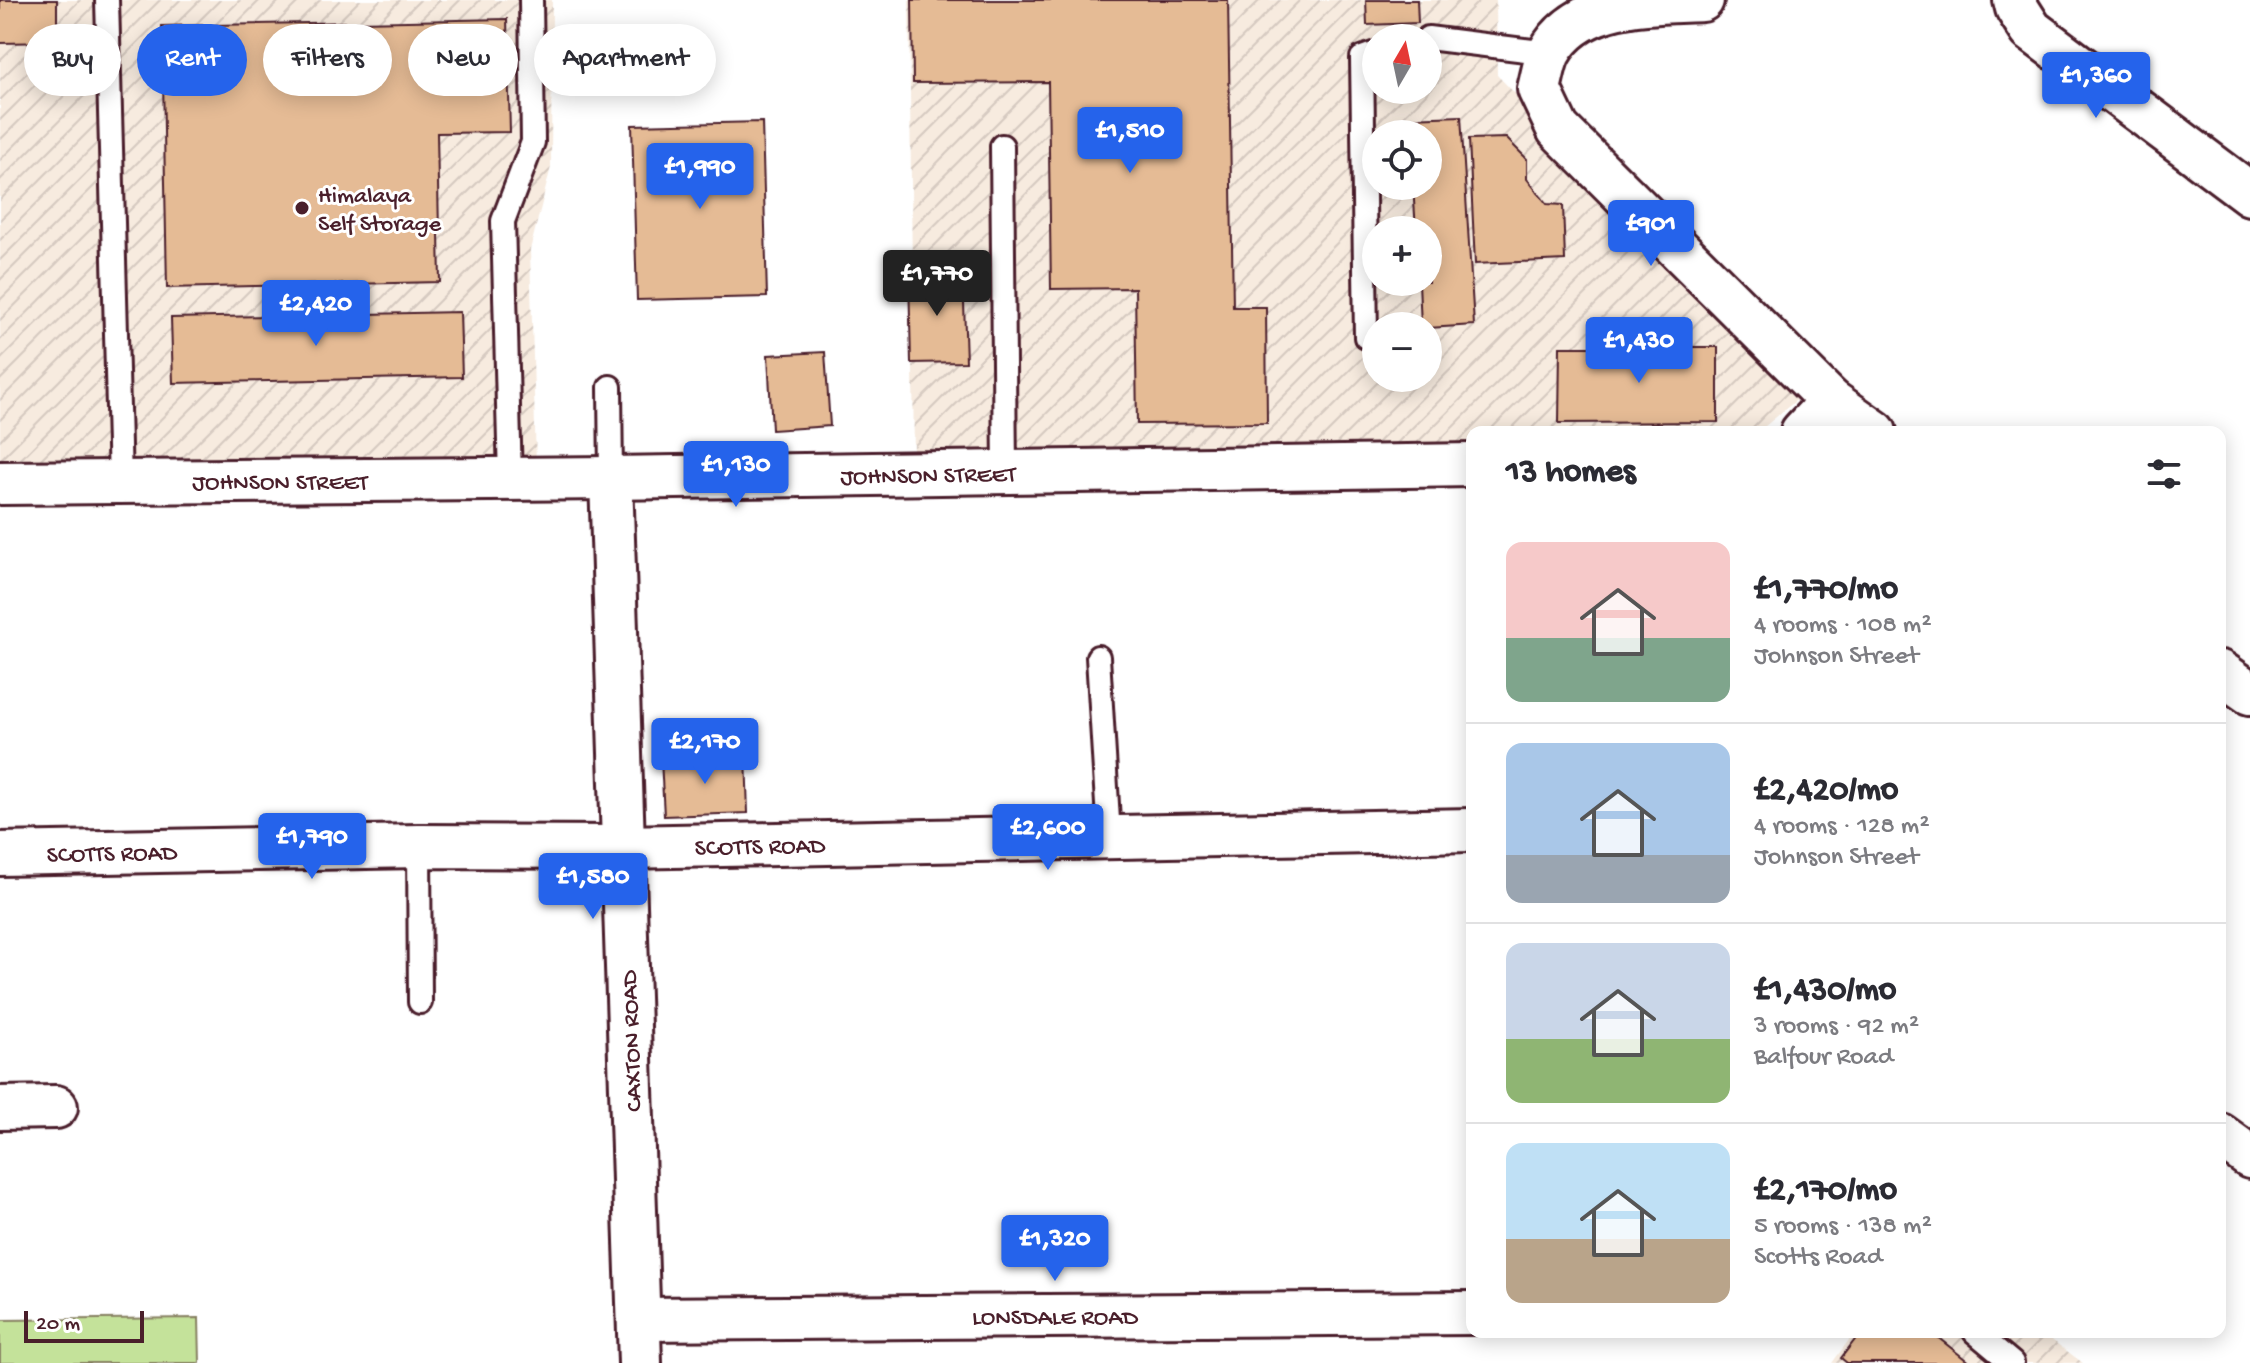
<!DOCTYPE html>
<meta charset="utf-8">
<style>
:root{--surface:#fff;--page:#f2f2f3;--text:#2b2b33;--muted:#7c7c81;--line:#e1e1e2;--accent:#2563eb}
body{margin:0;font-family:"Gochi Hand",sans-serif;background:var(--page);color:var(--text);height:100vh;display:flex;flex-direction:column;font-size:30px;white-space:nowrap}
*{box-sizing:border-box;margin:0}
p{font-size:26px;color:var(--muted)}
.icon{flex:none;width:44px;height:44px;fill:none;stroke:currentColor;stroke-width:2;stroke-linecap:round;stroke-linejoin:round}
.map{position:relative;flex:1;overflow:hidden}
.drawer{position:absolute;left:1466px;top:426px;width:760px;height:912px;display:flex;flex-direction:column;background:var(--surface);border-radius:16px;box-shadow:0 4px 20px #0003}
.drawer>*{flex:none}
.top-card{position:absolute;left:24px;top:24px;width:760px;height:72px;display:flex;gap:16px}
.needle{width:52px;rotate:9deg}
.tools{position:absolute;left:1362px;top:24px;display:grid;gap:16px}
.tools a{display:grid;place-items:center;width:80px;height:80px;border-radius:50%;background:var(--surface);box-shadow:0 4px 20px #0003;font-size:40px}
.scale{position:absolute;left:24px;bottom:20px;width:120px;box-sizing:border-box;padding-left:8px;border:4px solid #4a1f2b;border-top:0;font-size:22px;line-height:28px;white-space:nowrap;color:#4a1f2b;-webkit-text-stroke:6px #fff;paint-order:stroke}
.price{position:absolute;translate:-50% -68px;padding:0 18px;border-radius:8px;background:var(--accent);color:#fff;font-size:26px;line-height:52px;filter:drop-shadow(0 2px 4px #0008)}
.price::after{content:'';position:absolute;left:50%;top:48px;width:24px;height:18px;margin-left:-12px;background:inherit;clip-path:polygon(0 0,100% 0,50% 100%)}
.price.on{background:#222;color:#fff}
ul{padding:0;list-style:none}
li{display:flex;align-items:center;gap:24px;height:200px;padding:0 40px}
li+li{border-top:2px solid var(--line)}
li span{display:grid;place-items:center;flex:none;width:224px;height:160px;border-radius:16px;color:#555}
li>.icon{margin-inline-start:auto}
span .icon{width:96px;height:96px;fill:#fffc;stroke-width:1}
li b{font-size:34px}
h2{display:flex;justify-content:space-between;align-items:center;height:96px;padding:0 40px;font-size:34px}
.tag{padding:0 28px;border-radius:36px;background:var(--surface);box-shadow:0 4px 20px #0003;font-size:28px;line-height:72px}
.tag.on{background:var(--accent);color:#fff}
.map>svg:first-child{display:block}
.industrial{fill:url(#industrial-furrows);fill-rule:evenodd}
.green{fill:#c4e29a;stroke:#878062;stroke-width:2}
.building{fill:#e5bb95;stroke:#4a1f2b;stroke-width:2}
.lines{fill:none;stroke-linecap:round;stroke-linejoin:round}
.service-casing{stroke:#4a1f2b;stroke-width:28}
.minor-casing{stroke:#4a1f2b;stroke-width:48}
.service{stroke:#fff;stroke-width:22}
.minor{stroke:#fff;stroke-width:42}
.poi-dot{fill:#4a1f2b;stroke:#fff;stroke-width:3}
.labels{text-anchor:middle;stroke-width:6;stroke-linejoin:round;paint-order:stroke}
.poi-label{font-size:24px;fill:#4a1f2b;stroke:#fff;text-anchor:start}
.street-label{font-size:24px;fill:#4a1f2b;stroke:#fff}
</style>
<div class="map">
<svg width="2250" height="1363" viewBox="0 0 2250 1363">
<defs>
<pattern id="industrial-furrows" width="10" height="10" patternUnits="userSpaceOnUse" patternTransform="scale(2)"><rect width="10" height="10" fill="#f7ebdf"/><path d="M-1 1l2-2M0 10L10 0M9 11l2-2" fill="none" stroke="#d5c9c0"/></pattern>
</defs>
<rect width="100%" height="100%" fill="#fff"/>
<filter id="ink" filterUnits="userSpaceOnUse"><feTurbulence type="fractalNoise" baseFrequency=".0125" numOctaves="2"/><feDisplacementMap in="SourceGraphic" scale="16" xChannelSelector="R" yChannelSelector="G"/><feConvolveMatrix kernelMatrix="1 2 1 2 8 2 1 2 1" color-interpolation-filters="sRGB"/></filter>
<g filter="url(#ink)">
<g class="industrial">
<polygon points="0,0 552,0 551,167 530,250 536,464 0,473"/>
<path d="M909,0H1496L1497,75L1806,392L1758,432H1472V450L914,460ZM1376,38H1428V90H1376ZM1376,134H1428V186H1376ZM1376,230H1428V282H1376ZM1376,326H1428V378H1376Z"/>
<polygon points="1855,1332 2041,1332 2083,1363 1832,1363"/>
</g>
<polygon class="green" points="199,1318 200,1363 0,1363 0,1320"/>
<g class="building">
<polygon points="0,0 57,0 57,42 0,43"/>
<polygon points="912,0 1228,0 1233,307 1266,307 1267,423 1137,424 1135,288 1051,289 1048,82 913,83"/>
<polygon points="1366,0 1417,0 1418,23 1367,25"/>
<polygon points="507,19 510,132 437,133 440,282 167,288 162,26"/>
<polygon points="1461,116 1474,325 1428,328 1421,326 1419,282 1428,282 1428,230 1416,230 1413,186 1428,186 1428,134 1410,134 1409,118"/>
<polygon points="762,122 767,297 637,300 632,125"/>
<polygon points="1506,138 1527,159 1527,179 1547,204 1563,205 1565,260 1475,264 1469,139"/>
<polygon points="963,273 966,362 911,363 909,275"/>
<polygon points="460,312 462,377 173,383 171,318"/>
<polygon points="1560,347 1718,347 1718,422 1559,423"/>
<polygon points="825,352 830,426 772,430 768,355"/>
<polygon points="746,755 748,813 664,816 661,759"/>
<polygon points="1861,1332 1931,1332 1970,1363 1847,1363 1841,1358"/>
</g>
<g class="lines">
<defs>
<g id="service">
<polyline points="107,0 120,482"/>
<polyline points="1428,38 1549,53"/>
<polyline points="1002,146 1005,472"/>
<polyline points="1366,337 1362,58 1376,53"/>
<polyline points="610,387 611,478"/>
<polyline points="510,479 503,221 533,142 531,0"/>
<polyline points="1098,657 1109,837"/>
<polyline points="419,846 420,1002"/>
<polyline points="1975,1332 2012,1363"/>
</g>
<g id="minor">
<path d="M1702,0C1647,3 1578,0 1549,53C1544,63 1542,78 1539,89L1558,129L1831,401L1875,432"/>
<polyline points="2015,0 2017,8 2031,30 2250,194"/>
<polyline points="1802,432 1831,401"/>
<polyline points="611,478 640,1363"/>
<polyline points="0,483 611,478 1472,465"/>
<polyline points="2220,672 2250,693"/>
<polyline points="0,854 419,846 623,847 1472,830"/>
<polyline points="0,1108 56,1107"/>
<polyline points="2220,1135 2250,1157"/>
<polyline points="639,1319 1472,1313"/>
</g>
</defs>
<use href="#service" class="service-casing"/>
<use href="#minor" class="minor-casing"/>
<use href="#service" class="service"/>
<use href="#minor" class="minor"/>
</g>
</g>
<circle class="poi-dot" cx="302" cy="208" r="8"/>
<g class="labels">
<g class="poi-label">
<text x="318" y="202">Himalaya<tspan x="318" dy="28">Self Storage</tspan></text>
</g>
<g class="street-label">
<text transform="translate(928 474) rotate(-1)" y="8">JOHNSON STREET</text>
<text x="280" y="489">JOHNSON STREET</text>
<text transform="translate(760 845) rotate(-1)" y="8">SCOTTS ROAD</text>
<text transform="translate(112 852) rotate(-1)" y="8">SCOTTS ROAD</text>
<text transform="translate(630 1041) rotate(-92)" y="8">CAXTON ROAD</text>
<text x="1055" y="1324">LONSDALE ROAD</text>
</g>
</g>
</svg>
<div class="tools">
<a><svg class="needle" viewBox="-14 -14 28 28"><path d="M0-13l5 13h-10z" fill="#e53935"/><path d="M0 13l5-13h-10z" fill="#7c7c81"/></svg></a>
<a><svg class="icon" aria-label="locate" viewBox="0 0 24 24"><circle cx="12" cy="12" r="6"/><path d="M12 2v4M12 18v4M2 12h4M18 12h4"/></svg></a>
<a>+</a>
<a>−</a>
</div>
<div class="scale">20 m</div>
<b class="price" style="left:2096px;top:120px">£1,360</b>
<b class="price" style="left:1130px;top:175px">£1,510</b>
<b class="price" style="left:700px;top:211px">£1,990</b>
<b class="price" style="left:1651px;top:268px">£901</b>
<b class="price on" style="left:937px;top:318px">£1,770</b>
<b class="price" style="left:316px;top:348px">£2,420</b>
<b class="price" style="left:1639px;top:385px">£1,430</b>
<b class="price" style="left:736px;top:509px">£1,130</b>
<b class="price" style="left:705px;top:786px">£2,170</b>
<b class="price" style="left:1048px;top:872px">£2,600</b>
<b class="price" style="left:312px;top:881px">£1,790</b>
<b class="price" style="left:593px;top:921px">£1,580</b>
<b class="price" style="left:1055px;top:1283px">£1,320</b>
<div class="top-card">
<a class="tag">Buy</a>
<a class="tag on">Rent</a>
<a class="tag">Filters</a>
<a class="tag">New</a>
<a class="tag">Apartment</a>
</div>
<section class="drawer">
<h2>13 homes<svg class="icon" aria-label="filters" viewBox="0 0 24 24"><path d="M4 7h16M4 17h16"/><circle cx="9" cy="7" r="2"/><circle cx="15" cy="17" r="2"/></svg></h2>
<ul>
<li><span style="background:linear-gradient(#f6c9c9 60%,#7fa58c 0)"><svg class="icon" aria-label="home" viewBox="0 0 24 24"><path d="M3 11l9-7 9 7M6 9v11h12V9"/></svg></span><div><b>£1,770/mo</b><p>4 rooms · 108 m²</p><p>Johnson Street</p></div></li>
<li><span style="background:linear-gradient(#a9c7e8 70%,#9aa5b1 0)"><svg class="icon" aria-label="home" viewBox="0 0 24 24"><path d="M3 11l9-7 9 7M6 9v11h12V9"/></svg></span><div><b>£2,420/mo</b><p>4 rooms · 128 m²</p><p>Johnson Street</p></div></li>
<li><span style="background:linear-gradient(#c9d6e8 60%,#8fb573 0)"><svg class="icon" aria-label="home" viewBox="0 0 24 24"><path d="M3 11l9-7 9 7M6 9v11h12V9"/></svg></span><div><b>£1,430/mo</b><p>3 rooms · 92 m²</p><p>Balfour Road</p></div></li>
<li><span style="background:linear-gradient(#bfe0f5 60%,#b9a48a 0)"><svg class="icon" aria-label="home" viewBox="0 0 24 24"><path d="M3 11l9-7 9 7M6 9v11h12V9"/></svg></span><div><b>£2,170/mo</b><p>5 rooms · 138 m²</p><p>Scotts Road</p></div></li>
</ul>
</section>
</div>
